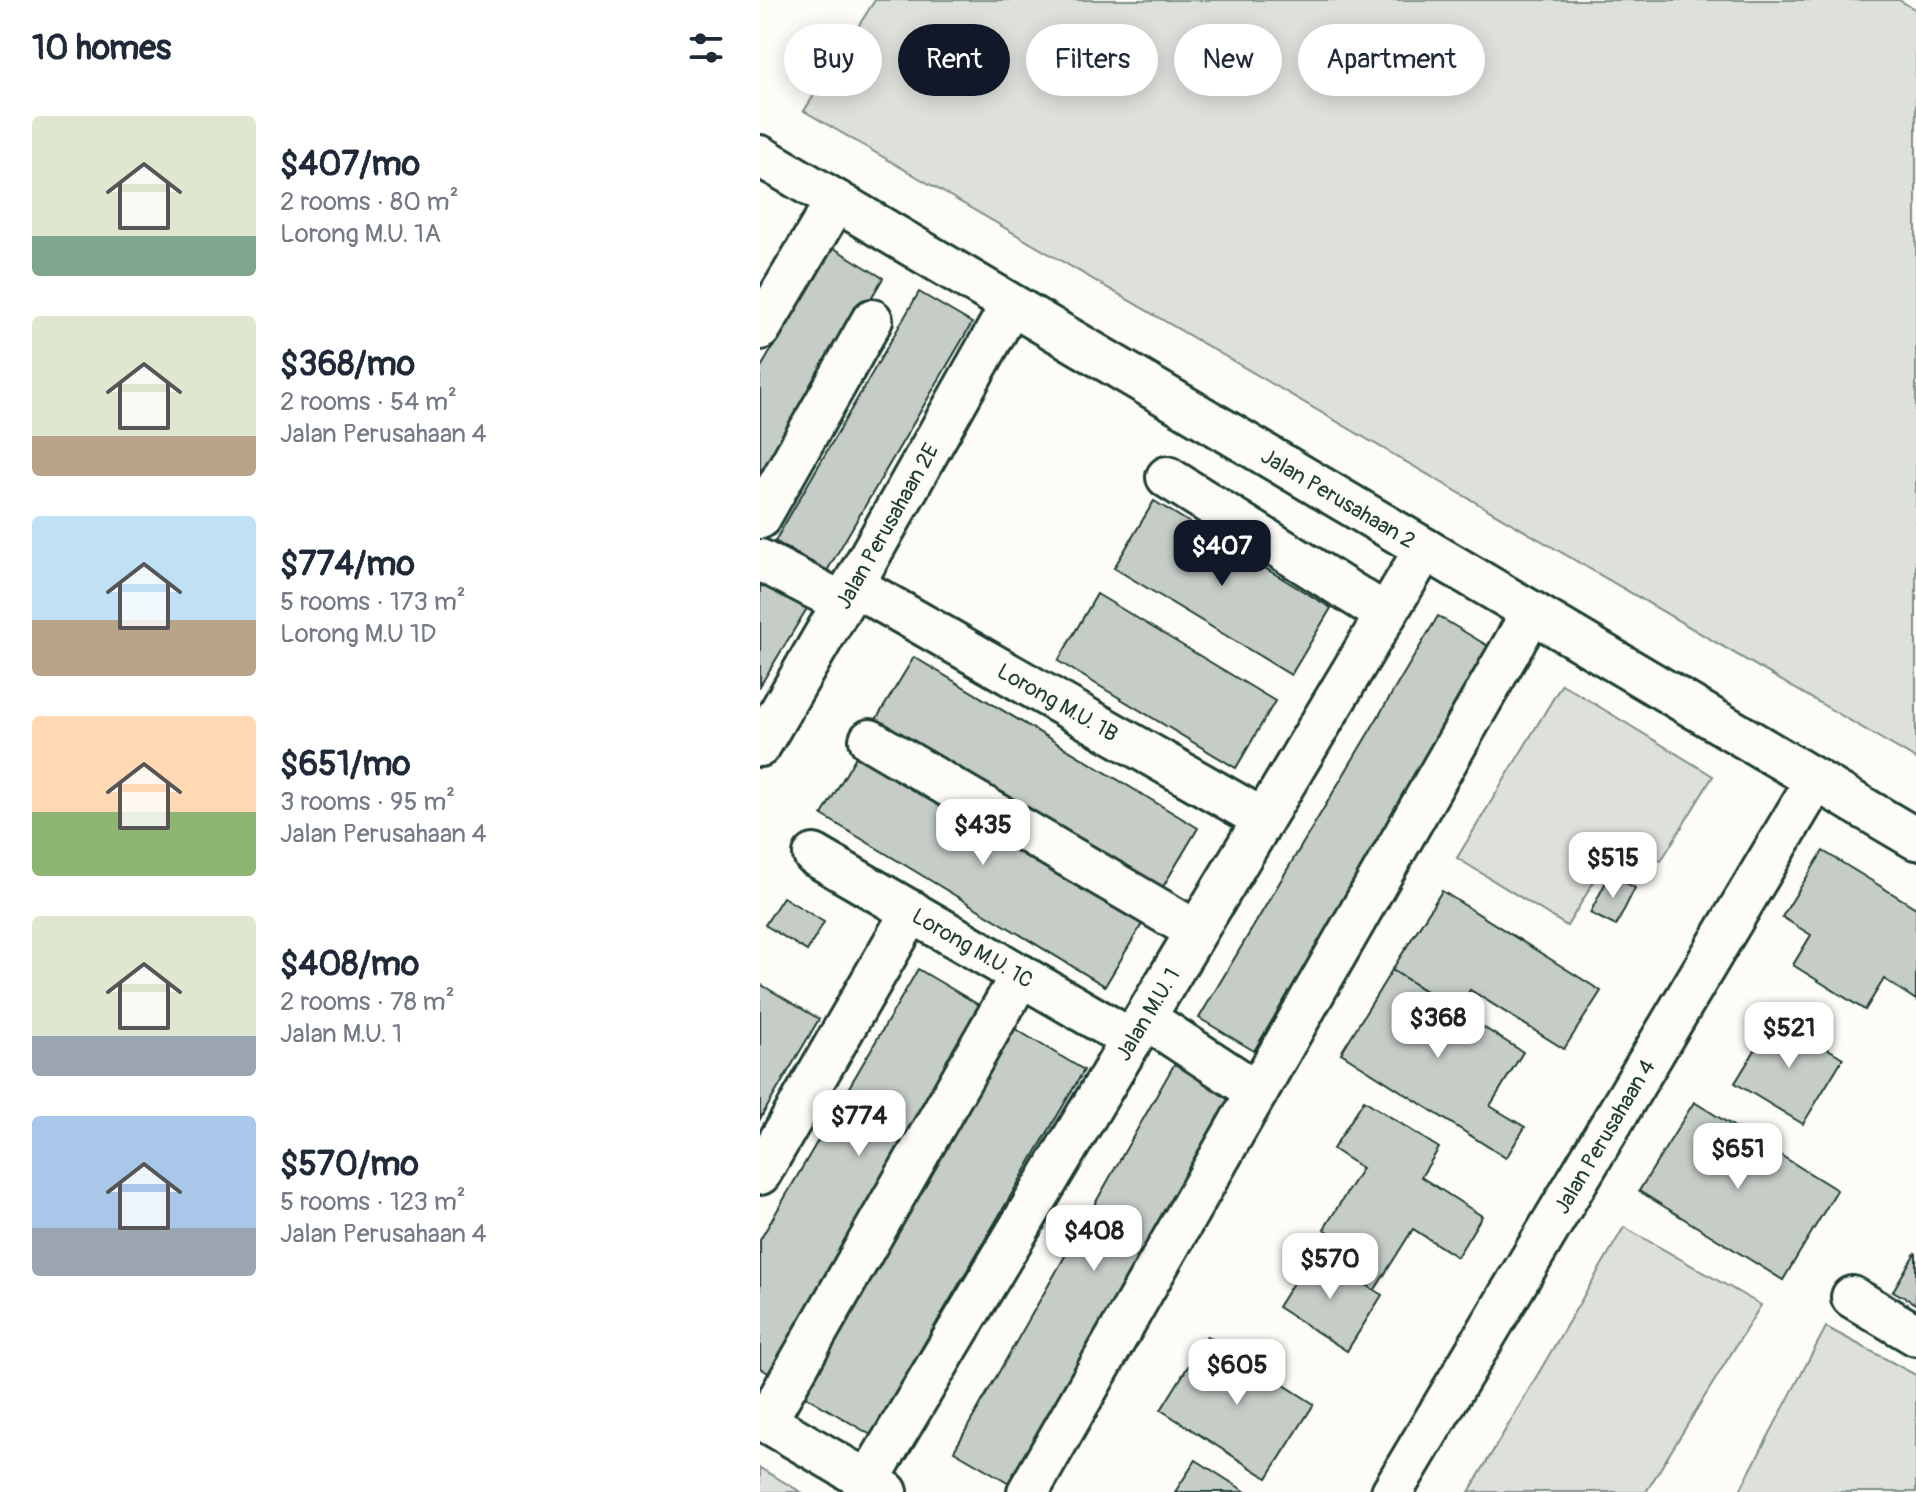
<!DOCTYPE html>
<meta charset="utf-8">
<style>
:root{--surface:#fff;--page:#f6f6f7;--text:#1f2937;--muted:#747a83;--accent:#111827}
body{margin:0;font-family:Pangolin,sans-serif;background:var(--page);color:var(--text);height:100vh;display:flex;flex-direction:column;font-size:30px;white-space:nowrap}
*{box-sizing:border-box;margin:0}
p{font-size:26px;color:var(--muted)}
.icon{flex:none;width:44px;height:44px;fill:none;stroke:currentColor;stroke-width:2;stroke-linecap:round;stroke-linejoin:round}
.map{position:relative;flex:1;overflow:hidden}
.details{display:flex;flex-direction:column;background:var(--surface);width:760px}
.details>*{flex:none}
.banner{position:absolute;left:24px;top:24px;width:760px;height:72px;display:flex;gap:16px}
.price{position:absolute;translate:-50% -68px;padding:0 18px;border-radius:16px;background:#fff;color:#222;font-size:26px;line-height:52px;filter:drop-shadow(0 2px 4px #0008)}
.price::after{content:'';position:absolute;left:50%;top:48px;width:24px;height:18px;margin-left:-12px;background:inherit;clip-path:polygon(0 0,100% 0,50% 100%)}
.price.active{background:var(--accent);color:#fff}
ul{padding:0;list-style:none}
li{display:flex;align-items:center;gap:24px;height:200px;padding:0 32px}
li span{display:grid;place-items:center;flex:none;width:224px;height:160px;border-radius:8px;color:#555}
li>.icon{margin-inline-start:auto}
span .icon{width:96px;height:96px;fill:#fffc;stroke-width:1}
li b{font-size:34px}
h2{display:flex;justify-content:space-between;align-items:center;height:96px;padding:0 32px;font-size:34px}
.chip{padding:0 28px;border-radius:36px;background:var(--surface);box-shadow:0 4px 20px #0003;font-size:28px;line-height:72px}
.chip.active{background:var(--accent);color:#fff}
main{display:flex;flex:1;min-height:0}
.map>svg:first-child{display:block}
.green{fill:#dde0db;stroke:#7e8e88;stroke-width:2}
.building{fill:#c6cdc7;stroke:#1f3d34;stroke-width:2}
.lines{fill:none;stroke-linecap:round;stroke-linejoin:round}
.minor-casing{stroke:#1f3d34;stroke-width:46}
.minor{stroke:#fdfcf7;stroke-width:40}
.labels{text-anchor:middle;stroke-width:7;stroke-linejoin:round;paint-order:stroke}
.street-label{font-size:22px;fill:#1f3d34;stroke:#fdfcf7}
</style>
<main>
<section class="details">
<h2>10 homes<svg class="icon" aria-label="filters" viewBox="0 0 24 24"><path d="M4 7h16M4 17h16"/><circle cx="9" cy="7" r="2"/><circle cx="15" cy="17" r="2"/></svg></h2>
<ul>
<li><span style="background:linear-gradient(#dfe7d0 75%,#7fa58c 0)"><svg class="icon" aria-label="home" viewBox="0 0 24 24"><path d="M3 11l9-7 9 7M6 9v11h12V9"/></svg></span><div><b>$407/mo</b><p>2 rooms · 80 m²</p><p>Lorong M.U. 1A</p></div></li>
<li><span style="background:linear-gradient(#dfe7d0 75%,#b9a48a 0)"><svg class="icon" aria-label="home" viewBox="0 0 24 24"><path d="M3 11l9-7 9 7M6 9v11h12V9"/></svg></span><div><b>$368/mo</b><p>2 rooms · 54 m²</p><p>Jalan Perusahaan 4</p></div></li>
<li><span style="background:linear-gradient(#bfe0f5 65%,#b9a48a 0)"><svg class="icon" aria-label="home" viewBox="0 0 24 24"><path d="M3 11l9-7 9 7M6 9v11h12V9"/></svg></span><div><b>$774/mo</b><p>5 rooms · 173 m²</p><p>Lorong M.U 1D</p></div></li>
<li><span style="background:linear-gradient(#ffd9b3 60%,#8fb573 0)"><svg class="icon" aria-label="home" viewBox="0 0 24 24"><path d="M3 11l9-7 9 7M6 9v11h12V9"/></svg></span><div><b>$651/mo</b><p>3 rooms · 95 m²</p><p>Jalan Perusahaan 4</p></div></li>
<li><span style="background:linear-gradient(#dfe7d0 75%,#9aa5b1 0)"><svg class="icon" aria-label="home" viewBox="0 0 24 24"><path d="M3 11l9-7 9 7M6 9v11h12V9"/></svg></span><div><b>$408/mo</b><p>2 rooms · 78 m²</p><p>Jalan M.U. 1</p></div></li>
<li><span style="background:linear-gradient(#a9c7e8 70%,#9aa5b1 0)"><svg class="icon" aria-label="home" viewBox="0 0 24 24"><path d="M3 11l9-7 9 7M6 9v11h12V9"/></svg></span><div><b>$570/mo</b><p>5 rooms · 123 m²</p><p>Jalan Perusahaan 4</p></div></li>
</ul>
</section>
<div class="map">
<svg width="1156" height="1492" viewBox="0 0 1156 1492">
<rect width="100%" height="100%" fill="#fdfcf7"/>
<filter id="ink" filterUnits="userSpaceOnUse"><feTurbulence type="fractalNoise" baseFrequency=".0125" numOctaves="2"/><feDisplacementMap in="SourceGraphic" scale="16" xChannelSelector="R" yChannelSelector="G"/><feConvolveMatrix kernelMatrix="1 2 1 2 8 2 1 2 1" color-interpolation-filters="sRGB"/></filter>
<g filter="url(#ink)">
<g class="green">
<polygon points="115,0 1139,0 1156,10 1156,759 44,111"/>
<polygon points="802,684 953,776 901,861 861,837 807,926 697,858"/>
<polygon points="864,1227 1001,1305 886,1492 709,1492"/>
<polygon points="1066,1327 1156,1375 1156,1492 979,1492"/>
<polygon points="0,1468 41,1492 0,1492"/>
</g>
<g class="building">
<polygon points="72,247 123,278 0,486 0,369"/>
<polygon points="159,292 212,323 67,571 15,541"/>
<polygon points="394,501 571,608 531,675 354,568"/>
<polygon points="0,575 49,605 0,686"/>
<polygon points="337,594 515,701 476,768 298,661"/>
<polygon points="678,616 733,649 494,1051 439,1018"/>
<polygon points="154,657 438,828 398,895 114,723"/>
<polygon points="101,748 385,919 345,986 62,815"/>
<polygon points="1063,851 1156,908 1156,1000 1124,979 1105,1010 1033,965 1051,935 1022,917"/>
<polygon points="850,874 875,888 856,926 830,913"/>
<polygon points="682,891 841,991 804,1049 710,990 698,1011 632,970"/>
<polygon points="23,897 64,922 47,951 5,925"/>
<polygon points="158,969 231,1012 17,1378 0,1368 0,1240"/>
<polygon points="632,970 763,1052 730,1106 765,1127 746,1158 581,1053"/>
<polygon points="0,984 59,1019 0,1119"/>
<polygon points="1015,1017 1083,1058 1043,1124 975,1083"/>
<polygon points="252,1027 324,1070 111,1435 38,1392"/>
<polygon points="415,1063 473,1097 251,1484 194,1451"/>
<polygon points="604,1100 679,1148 661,1177 722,1216 697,1257 653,1229 614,1291 572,1264 585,1242 564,1229 602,1168 573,1149"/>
<polygon points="934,1102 1077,1190 1023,1280 879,1191"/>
<polygon points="553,1251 622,1295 587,1351 518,1307"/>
<polygon points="1155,1253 1156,1254 1156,1304 1133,1291"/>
<polygon points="447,1336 554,1404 507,1478 401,1410"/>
<polygon points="436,1460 486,1492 415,1492"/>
</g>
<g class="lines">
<defs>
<g id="minor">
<path id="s1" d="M0,156L1156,839"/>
<polyline points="0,329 76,201"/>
<polyline points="407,477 625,614"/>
<polyline points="0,518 112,320"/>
<polyline points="0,560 83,603"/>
<path id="s2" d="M93,585L503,819"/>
<polyline points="110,740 436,931"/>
<path id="s3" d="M0,746L83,603L251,305"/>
<path id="s4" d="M54,855L372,1040"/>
<polyline points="385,1018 497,1092"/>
<polyline points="0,1174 152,911"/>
<polyline points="1092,1297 1156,1335"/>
<polyline points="0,1418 127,1492"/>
<polyline points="6,1421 261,975"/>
<path id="s5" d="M108,1481L665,549"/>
<polyline points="268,1492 772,612"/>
<path id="s6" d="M632,1492L1056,780"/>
</g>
</defs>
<use href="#minor" class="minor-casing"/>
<use href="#minor" class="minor"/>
</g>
</g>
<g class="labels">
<g class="street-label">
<text dy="8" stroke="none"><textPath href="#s1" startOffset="672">Jalan Perusahaan 2</textPath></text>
<text dy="8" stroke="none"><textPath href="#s3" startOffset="254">Jalan Perusahaan 2E</textPath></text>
<text dy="8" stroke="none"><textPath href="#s2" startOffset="236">Lorong M.U. 1B</textPath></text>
<text dy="8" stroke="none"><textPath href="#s4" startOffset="184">Lorong M.U. 1C</textPath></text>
<text dy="8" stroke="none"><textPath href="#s5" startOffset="544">Jalan M.U. 1</textPath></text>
<text dy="8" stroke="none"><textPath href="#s6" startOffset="414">Jalan Perusahaan 4</textPath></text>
</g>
</g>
</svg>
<b class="price active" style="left:462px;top:588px">$407</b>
<b class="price" style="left:223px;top:867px">$435</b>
<b class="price" style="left:853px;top:900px">$515</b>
<b class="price" style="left:678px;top:1060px">$368</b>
<b class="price" style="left:1029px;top:1070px">$521</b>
<b class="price" style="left:99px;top:1158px">$774</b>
<b class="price" style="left:978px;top:1191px">$651</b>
<b class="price" style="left:334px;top:1273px">$408</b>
<b class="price" style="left:570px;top:1301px">$570</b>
<b class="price" style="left:477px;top:1407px">$605</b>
<div class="banner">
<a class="chip">Buy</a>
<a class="chip active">Rent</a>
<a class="chip">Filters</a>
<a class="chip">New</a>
<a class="chip">Apartment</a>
</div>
</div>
</main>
